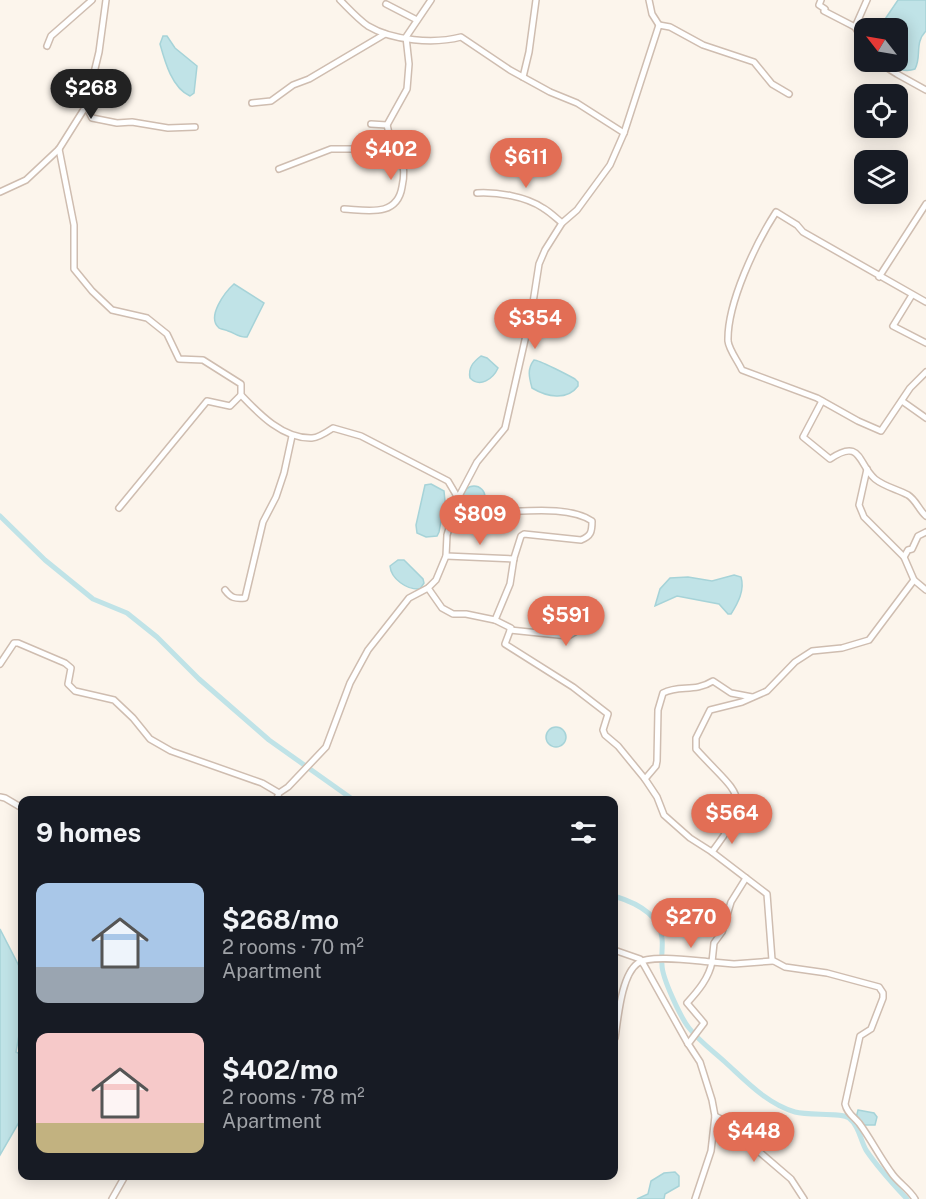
<!DOCTYPE html>
<meta charset="utf-8">
<style>
:root{--surface:#171b24;--page:#20242c;--text:#f1f3f6;--muted:#9ea1a6;--accent:#e26e55}
body{margin:0;font-family:"Public Sans",sans-serif;background:var(--page);color:var(--text);height:100vh;display:flex;flex-direction:column;font-size:22px;white-space:nowrap}
*{box-sizing:border-box;margin:0}
p{font-size:20px;color:var(--muted)}
.icon{flex:none;width:33px;height:33px;fill:none;stroke:currentColor;stroke-width:2;stroke-linecap:round;stroke-linejoin:round}
.map{position:relative;flex:1;overflow:hidden}
.side{position:absolute;left:18px;top:796px;width:600px;height:384px;display:flex;flex-direction:column;background:var(--surface);border-radius:12px;box-shadow:0 3px 15px #0003}
.side>*{flex:none}
.needle{width:39px;rotate:301deg}
.tools{position:absolute;left:854px;top:18px;display:grid;gap:12px}
.tools a{display:grid;place-items:center;width:54px;height:54px;border-radius:12px;background:var(--surface);box-shadow:0 3px 15px #0003;font-size:30px}
.price{position:absolute;translate:-50% -51px;padding:0 14px;border-radius:21px;background:var(--accent);color:#fff;font-size:20px;line-height:39px;filter:drop-shadow(0 2px 3px #0008)}
.price::after{content:'';position:absolute;left:50%;top:36px;width:18px;height:14px;margin-left:-9px;background:inherit;clip-path:polygon(0 0,100% 0,50% 100%)}
.price.current{background:#222;color:#fff}
ul{padding:0;list-style:none}
li{display:flex;align-items:center;gap:18px;height:150px;padding:0 18px}
li span{display:grid;place-items:center;flex:none;width:168px;height:120px;border-radius:12px;color:#555}
li>.icon{margin-inline-start:auto}
span .icon{width:72px;height:72px;fill:#fffc;stroke-width:1}
li b{font-size:26px}
h2{display:flex;justify-content:space-between;align-items:center;height:72px;padding:0 18px;font-size:26px}
.map>svg:first-child{display:block}
.water{fill:#c0e3e7;stroke:#a6d3d8;stroke-width:1.5}
.lines{fill:none;stroke-linecap:round;stroke-linejoin:round}
.canal{stroke:#c0e3e7;stroke-width:5}
.minor-casing{stroke:#cfbdb0;stroke-width:8}
.minor{stroke:#fff;stroke-width:5}
</style>
<div class="map">
<svg width="926" height="1199" viewBox="0 0 926 1199">
<rect width="100%" height="100%" fill="#fcf5ec"/>
<g class="water">
<path d="M898,0H926V31C914,43 922,56 915,69C904,73 896,68 887,62H897V28H879Z"/>
<path d="M163,36H167L175,48L197,66L194,93L190,96C172,88 165,62 160,44Z"/>
<path d="M234,284L264,303L247,337C239,338 235,333 228,331C227,330 220,329 219,328C206,317 225,292 234,284Z"/>
<path d="M481,356L487,358L498,368C493,379 480,388 470,378C468,368 473,362 481,356Z"/>
<path d="M534,360C539,360 568,375 575,379L578,382V386C567,401 547,397 532,388C529,377 527,369 534,360Z"/>
<polygon points="431,484 444,491 445,501 439,532 437,536 426,537 417,533 416,525 425,485"/>
<circle cx="474" cy="497" r="11"/>
<path d="M398,560H404L423,579L424,583L420,589C407,590 391,579 390,566Z"/>
<path d="M734,575L741,577C745,590 738,603 731,614H728L719,604L677,596L655,606L660,589L670,578L688,577L712,581Z"/>
<circle cx="556" cy="737" r="10"/>
<polygon points="0,929 22,972 22,1018 16,1052 22,1055 22,1117 0,1155"/>
<polygon points="858,1110 874,1113 877,1117 875,1125 863,1125 856,1118"/>
<polygon points="675,1172 679,1176 679,1186 665,1194 664,1199 637,1199 648,1194 651,1181 664,1173"/>
</g>
<g class="lines">
<g class="canal">
<polyline points="0,516 45,560 93,599 127,613 157,637 199,679 269,740 355,801"/>
<path d="M614,896C634,902 660,913 662,938C663,947 661,956 662,965C662,978 681,1018 689,1028C699,1041 713,1051 725,1062C746,1081 767,1104 795,1112C809,1116 841,1112 849,1118C859,1126 860,1139 866,1150C878,1168 892,1183 907,1199"/>
</g>
<defs>
<g id="minor">
<path d="M340,0C349,9 358,19 368,26C393,41 434,44 461,37L510,70L550,92L577,103L624,133"/>
<polyline points="649,0 652,14 659,25"/>
<polyline points="821,0 819,5 825,9 824,11 855,27"/>
<polyline points="386,4 417,20"/>
<polyline points="864,42 855,27 867,0"/>
<polyline points="47,46 51,36 92,0"/>
<polyline points="878,62 897,74 926,90"/>
<polyline points="523,77 529,52 536,0"/>
<polyline points="252,103 271,101 293,85 309,79 385,34"/>
<polyline points="86,106 92,118 117,123 132,122 168,128 195,127"/>
<polyline points="371,124 387,125 407,89 409,64 406,37 431,0"/>
<path d="M59,149L74,225V269L92,291L112,310L147,318L167,334L179,359L203,360L241,384V395C259,414 283,439 312,438C318,438 327,432 333,428L361,436L448,481L458,498"/>
<polyline points="279,169 331,149 393,149"/>
<polyline points="0,192 26,180 59,149 86,106 99,52 106,0"/>
<path d="M477,193C497,192 525,196 543,208C550,212 556,218 562,223"/>
<path d="M344,209C366,210 397,218 402,187C404,178 405,168 401,159C399,155 395,152 393,148C390,141 389,132 387,125"/>
<polyline points="879,277 926,204"/>
<polyline points="912,295 893,326 926,343"/>
<path d="M926,302L803,232L797,225L776,212C756,243 727,303 728,341C729,350 738,361 742,370L817,398L858,421L881,431L910,388L926,372"/>
<path d="M822,401L803,437L830,459C862,437 858,465 875,479C885,487 897,489 908,495C916,500 919,510 926,516"/>
<polyline points="902,401 926,418"/>
<polyline points="867,469 859,505 864,517 904,557"/>
<polyline points="119,508 207,401 230,406 241,395"/>
<path d="M455,509C467,510 481,513 493,512C522,512 568,505 592,521C592,532 591,536 581,540L524,534L521,536L514,558L510,584L495,620"/>
<polyline points="446,556 514,559"/>
<polyline points="914,580 926,590"/>
<path d="M428,588L442,608L453,614H466L495,620L511,628L505,644L573,687L608,714L603,730L605,735L618,746L645,779L657,797L664,815L690,838L712,852C756,794 737,795 696,749V738L710,710L742,702L767,691L795,662L812,651L842,648L869,640L914,580L904,557L908,550L912,549L918,536L926,532"/>
<path d="M225,590C231,598 235,599 245,598L263,522L276,497L284,473L292,436"/>
<polyline points="510,630 568,636 580,629 587,621 595,605"/>
<polyline points="0,664 14,643 18,643 65,663 71,668 68,684 75,691 114,700 133,718 150,739 171,751 262,783 279,793"/>
<path d="M645,779L656,766L657,761L658,710L663,693C680,684 694,693 713,681L731,693L752,697"/>
<polyline points="0,797 5,798 22,808"/>
<polyline points="276,801 279,793 288,787 326,747 350,683 368,650 409,598 428,588 436,580 446,556 447,535 458,498 477,462 505,428 532,309 539,264 545,250 562,223 577,210 610,165 624,133 659,25 670,27 703,45 754,62 772,84 789,94"/>
<path d="M712,852L767,894L772,960L785,967L827,973L879,987L883,993V998L871,1029L860,1036L845,1104C847,1113 853,1116 859,1123C871,1139 880,1158 893,1175C900,1184 909,1189 915,1199"/>
<polyline points="614,950 640,959 644,965 687,1042 700,1062 712,1100 715,1116 711,1151 695,1199"/>
<path d="M614,1039L615,1038C618,1019 621,975 638,963C650,954 697,961 712,962L714,943L722,932L731,902L746,878"/>
<path d="M688,1044L704,1023L687,1003C698,991 709,978 712,962L734,964L773,961"/>
<polyline points="715,1116 721,1119 791,1179 804,1199"/>
<polyline points="112,1199 125,1176"/>
</g>
</defs>
<use href="#minor" class="minor-casing"/>
<use href="#minor" class="minor"/>
</g>
</svg>
<div class="tools">
<a><svg class="needle" viewBox="-14 -14 28 28"><path d="M0-13l5 13h-10z" fill="#e53935"/><path d="M0 13l5-13h-10z" fill="#9ea1a6"/></svg></a>
<a><svg class="icon" aria-label="locate" viewBox="0 0 24 24"><circle cx="12" cy="12" r="6"/><path d="M12 2v4M12 18v4M2 12h4M18 12h4"/></svg></a>
<a><svg class="icon" aria-label="layers" viewBox="0 0 24 24"><path d="M12 4l9 5-9 5-9-5zM3 14l9 5 9-5"/></svg></a>
</div>
<b class="price current" style="left:91px;top:120px">$268</b>
<b class="price" style="left:391px;top:181px">$402</b>
<b class="price" style="left:526px;top:189px">$611</b>
<b class="price" style="left:535px;top:350px">$354</b>
<b class="price" style="left:480px;top:546px">$809</b>
<b class="price" style="left:566px;top:647px">$591</b>
<b class="price" style="left:732px;top:845px">$564</b>
<b class="price" style="left:691px;top:949px">$270</b>
<b class="price" style="left:754px;top:1163px">$448</b>
<section class="side">
<h2>9 homes<svg class="icon" aria-label="filters" viewBox="0 0 24 24"><path d="M4 7h16M4 17h16"/><circle cx="9" cy="7" r="2"/><circle cx="15" cy="17" r="2"/></svg></h2>
<ul>
<li><span style="background:linear-gradient(#a9c7e8 70%,#9aa5b1 0)"><svg class="icon" aria-label="home" viewBox="0 0 24 24"><path d="M3 11l9-7 9 7M6 9v11h12V9"/></svg></span><div><b>$268/mo</b><p>2 rooms · 70 m²</p><p>Apartment</p></div></li>
<li><span style="background:linear-gradient(#f6c9c9 75%,#c2b280 0)"><svg class="icon" aria-label="home" viewBox="0 0 24 24"><path d="M3 11l9-7 9 7M6 9v11h12V9"/></svg></span><div><b>$402/mo</b><p>2 rooms · 78 m²</p><p>Apartment</p></div></li>
</ul>
</section>
</div>
